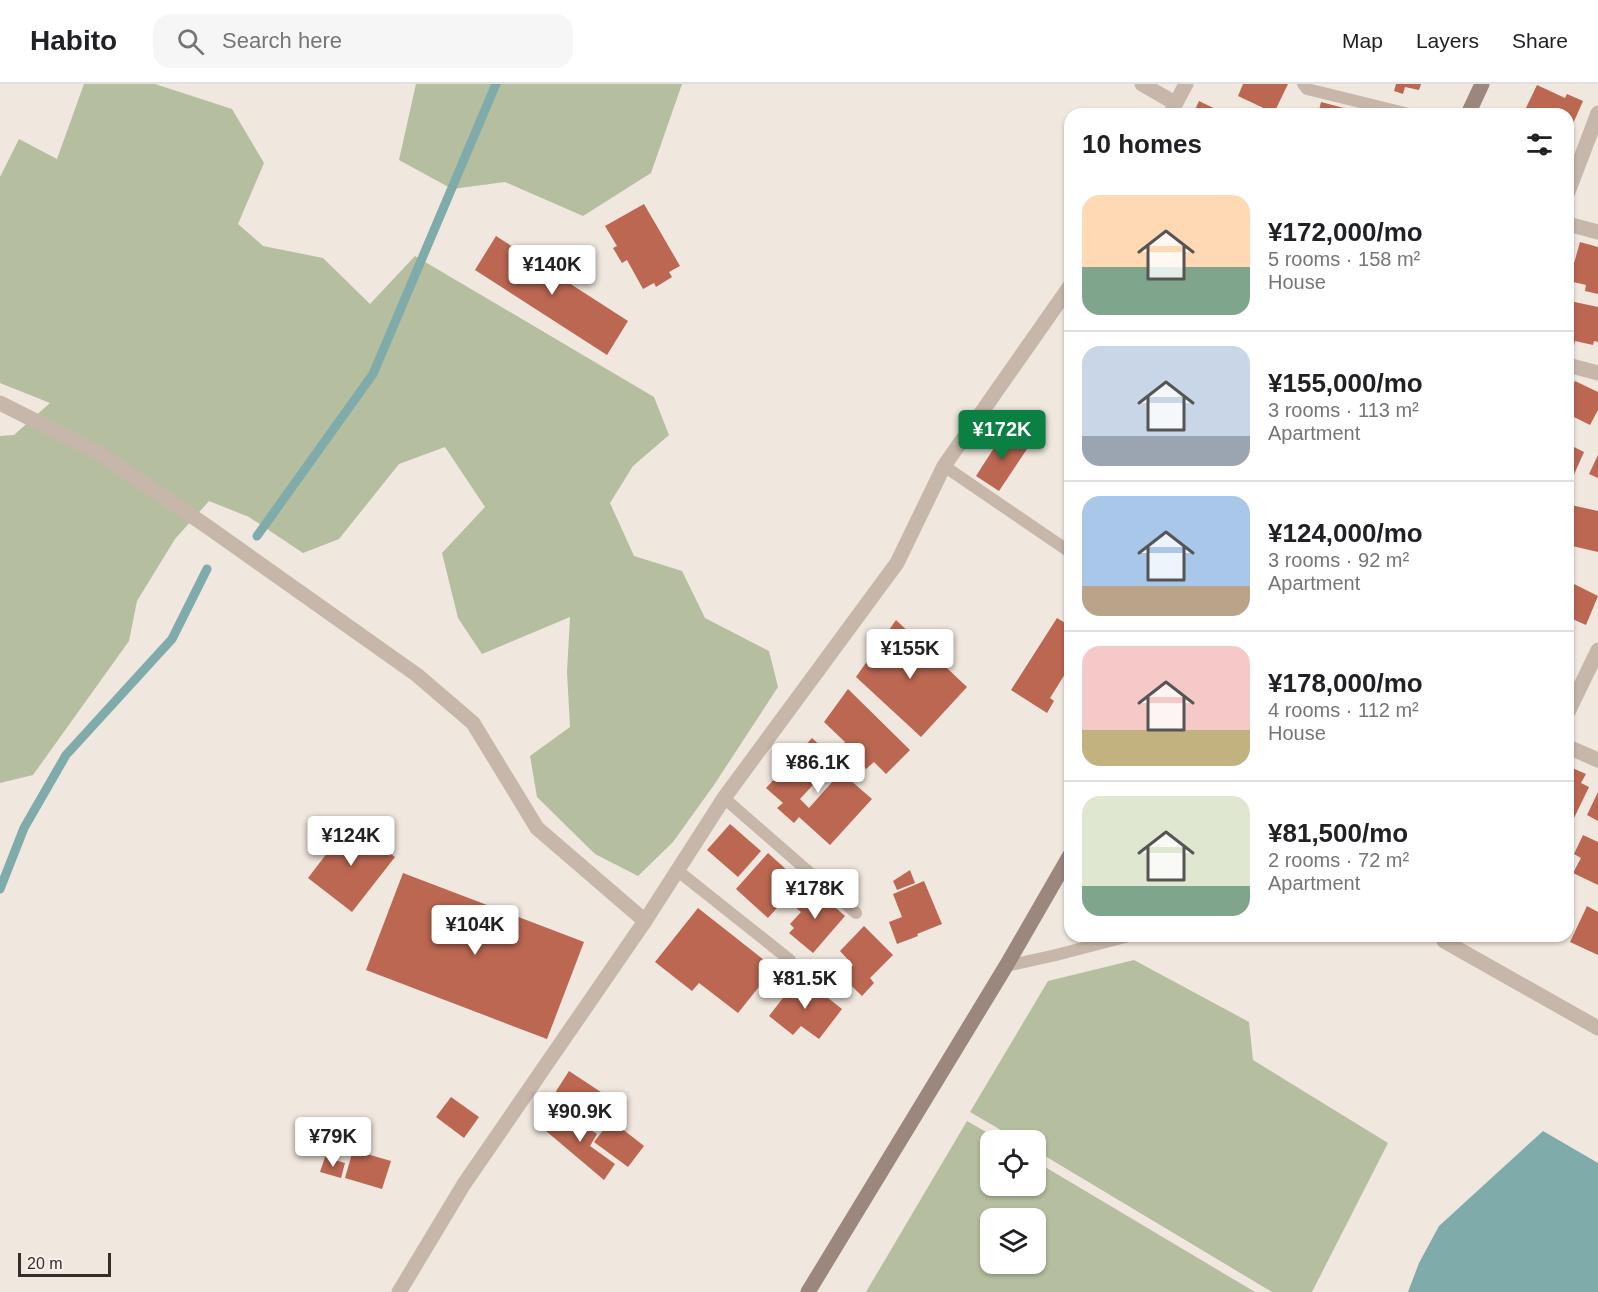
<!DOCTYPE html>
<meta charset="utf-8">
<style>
:root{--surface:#fff;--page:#f6f6f6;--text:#202124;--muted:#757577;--line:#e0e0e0;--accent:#0b8043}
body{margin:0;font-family:Helvetica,sans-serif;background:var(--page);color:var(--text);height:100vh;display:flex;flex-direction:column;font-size:22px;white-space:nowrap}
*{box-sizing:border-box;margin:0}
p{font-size:20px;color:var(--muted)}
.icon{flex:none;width:33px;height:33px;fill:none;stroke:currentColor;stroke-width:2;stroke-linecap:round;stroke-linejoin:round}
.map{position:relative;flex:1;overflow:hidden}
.details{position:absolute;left:1064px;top:24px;width:510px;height:834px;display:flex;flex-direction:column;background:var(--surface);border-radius:18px;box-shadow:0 2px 4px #0004}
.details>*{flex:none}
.tools{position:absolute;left:980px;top:1046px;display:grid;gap:12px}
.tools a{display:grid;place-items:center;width:66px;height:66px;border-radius:12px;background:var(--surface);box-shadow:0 2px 4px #0004;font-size:30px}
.scale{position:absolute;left:18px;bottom:15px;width:93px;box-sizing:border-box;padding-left:6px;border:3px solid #362d2a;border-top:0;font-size:16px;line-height:21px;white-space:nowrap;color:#362d2a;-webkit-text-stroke:4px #f8f1ea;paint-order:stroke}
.price{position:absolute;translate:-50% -51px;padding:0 14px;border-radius:6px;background:#fff;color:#222;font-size:20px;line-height:39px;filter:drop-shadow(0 2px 3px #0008)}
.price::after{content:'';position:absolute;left:50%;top:36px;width:18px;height:14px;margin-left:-9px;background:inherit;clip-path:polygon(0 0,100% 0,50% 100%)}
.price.on{background:var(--accent);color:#fff}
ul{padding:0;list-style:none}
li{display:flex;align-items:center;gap:18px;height:150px;padding:0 18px}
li+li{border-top:2px solid var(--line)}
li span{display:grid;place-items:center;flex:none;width:168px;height:120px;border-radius:18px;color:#555}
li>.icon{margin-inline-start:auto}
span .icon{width:72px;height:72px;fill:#fffc;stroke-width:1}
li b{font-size:26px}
h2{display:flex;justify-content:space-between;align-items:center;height:72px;padding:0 18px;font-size:26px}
header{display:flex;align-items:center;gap:36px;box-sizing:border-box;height:84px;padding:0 30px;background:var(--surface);border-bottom:2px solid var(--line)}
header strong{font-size:28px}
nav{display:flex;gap:33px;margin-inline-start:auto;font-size:21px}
.search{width:420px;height:54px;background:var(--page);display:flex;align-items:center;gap:15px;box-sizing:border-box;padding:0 21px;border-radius:18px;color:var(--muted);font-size:22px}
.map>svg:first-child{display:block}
.green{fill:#b5be9f;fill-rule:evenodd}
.water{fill:#80abab}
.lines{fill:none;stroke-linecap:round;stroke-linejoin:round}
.stream{stroke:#80abab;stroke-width:9}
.building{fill:#bb6752}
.lane{stroke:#c7b7ab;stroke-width:12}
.street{stroke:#c7b7ab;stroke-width:15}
.secondary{stroke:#9b877d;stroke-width:15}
</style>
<header>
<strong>Habito</strong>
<div class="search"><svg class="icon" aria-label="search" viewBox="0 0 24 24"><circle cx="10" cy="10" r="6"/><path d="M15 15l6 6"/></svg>Search here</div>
<nav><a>Map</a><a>Layers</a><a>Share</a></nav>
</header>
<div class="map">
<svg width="1598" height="1208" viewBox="0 0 1598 1208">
<rect width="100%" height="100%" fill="#f0e7de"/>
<g class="green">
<polygon points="84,0 155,0 232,25 264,79 238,140 263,162 323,174 370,220 415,172 654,313 669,351 633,382 610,419 634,472 682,487 705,534 769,567 778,603 714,701 673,758 638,792 595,770 537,713 530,672 570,643 567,588 570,533 482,570 458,534 442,469 485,423 445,363 399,380 339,455 303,469 249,433 209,417 175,455 137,517 129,557 33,691 0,699 0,352 14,351 50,319 0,299 0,93 19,55 57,75"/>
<polygon points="416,0 682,0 651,89 583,132 505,98 452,105 399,76"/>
<polygon points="1134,876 1249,938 1253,976 1388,1059 1312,1208 1272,1208 1035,1066 1035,1056 1018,1056 970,1028 1048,897"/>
<path d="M967,1037L1000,1056H990V1101H1035V1077L1255,1208H866ZM990,1134H1035V1179H990Z"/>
</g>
<polygon class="water" points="1543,1047 1598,1079 1598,1208 1408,1208 1419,1179 1439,1142"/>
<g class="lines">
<g class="stream">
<polyline points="257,452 373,290 496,0"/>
<polyline points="0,805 24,744 66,671 172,555 207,485"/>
</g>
</g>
<g class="building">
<polygon points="1243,0 1288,0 1274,29 1238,12"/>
<polygon points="1396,0 1421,0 1419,6 1405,3 1403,10 1394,7"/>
<polygon points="1537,1 1565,14 1567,10 1583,17 1568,51 1568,30 1523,30"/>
<polygon points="1199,17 1226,30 1193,30"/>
<polygon points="1321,18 1363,29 1363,30 1318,30"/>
<polygon points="644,120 680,182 669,188 672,193 656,203 654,199 643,205 627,176 622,179 613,164 617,162 605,142"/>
<polygon points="496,152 628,237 607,271 475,186"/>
<polygon points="1580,158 1598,163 1598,210 1585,207 1586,201 1569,197"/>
<polygon points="1570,217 1598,223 1598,258 1594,257 1593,261 1575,257 1574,262 1568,260 1568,219 1569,220"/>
<polygon points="1575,297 1598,308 1598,326 1590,341 1568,330 1568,298 1573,301"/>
<polygon points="1005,347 1029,362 999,407 976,392"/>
<polygon points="1568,360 1584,368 1568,404"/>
<polygon points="1598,371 1598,394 1589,390"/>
<polygon points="1571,421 1598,427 1598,468 1568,461 1568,436"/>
<polygon points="1568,497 1598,512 1586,541 1568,533"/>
<polygon points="1057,534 1070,542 1070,582 1050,614 1054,617 1047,629 1011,606"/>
<polygon points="896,536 967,603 921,653 856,593"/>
<polygon points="848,605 910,666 886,690 874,678 866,685 843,661 845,658 824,638"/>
<polygon points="812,654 836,676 800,715 809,724 841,688 872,715 830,761 799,733 794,739 777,724 783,719 766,704"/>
<polygon points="1570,683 1586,690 1581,699 1589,703 1574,734 1568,731 1568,689"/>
<polygon points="1598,708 1598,737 1587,731"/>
<polygon points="350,739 395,773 352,828 308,794"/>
<polygon points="730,740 761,767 738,793 707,766"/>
<polygon points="1583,751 1598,758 1598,801 1573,789 1581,774 1574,770"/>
<polygon points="768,769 808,805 792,822 785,815 768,834 736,805"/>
<polygon points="910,786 915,799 897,806 893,797"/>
<polygon points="403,789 584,858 547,955 366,886"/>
<polygon points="924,797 942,840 917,850 918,852 897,860 889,838 902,833 893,810"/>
<polygon points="813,804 845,832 813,869 789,849 794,844 790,840 801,828 795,823"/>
<polygon points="1587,822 1598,828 1598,871 1570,858"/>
<polygon points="698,824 774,884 738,929 699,899 692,907 655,878"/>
<polygon points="864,842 893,871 870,894 874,899 862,912 841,892 853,881 840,867"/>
<polygon points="800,892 842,925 819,955 801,942 793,951 769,932"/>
<polygon points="569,987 619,1020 612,1031 609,1029 598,1046 551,1015"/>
<polygon points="451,1013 479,1033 464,1054 436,1033"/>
<polygon points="560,1026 597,1050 590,1062 615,1080 604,1096 546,1047"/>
<polygon points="611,1036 644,1062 628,1083 594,1058"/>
<polygon points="353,1066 391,1077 382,1105 345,1094"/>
<polygon points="325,1073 345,1079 341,1094 320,1088"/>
</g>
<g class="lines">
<g class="lane">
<polyline points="1303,0 1307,5 1409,30"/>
<polyline points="944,382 1070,468"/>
<polyline points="724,714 856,829"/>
<polyline points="678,787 790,876"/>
<polyline points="1006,882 1056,871 1129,852"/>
</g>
<g class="street">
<polyline points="1142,0 1175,19"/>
<polyline points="1170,30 1186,0"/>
<polyline points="1568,108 1598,29"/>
<polyline points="1568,140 1598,148"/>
<polyline points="1568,281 1598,289"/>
<polyline points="0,319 99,369 208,443 417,591 473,639 537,744 645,837"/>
<polyline points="1568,628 1598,566"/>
<polyline points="1568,663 1598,676"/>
<polyline points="1447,852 1444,857 1598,944"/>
<polyline points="399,1208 464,1100 645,837 724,714 897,479 944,382 1070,202"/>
</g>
<g class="secondary">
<polyline points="1468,30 1482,0"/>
<polyline points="808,1208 1006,882 1070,771"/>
</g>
</g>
</svg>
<div class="tools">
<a><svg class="icon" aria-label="locate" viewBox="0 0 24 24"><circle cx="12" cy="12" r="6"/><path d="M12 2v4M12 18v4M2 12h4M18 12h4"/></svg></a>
<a><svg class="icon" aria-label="layers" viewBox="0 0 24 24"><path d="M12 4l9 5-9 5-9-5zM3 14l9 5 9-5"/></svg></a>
</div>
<div class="scale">20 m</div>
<b class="price" style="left:552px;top:212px">¥140K</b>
<b class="price on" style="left:1002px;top:377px">¥172K</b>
<b class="price" style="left:910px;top:596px">¥155K</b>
<b class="price" style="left:818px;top:710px">¥86.1K</b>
<b class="price" style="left:351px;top:783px">¥124K</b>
<b class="price" style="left:815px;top:836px">¥178K</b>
<b class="price" style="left:475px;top:872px">¥104K</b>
<b class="price" style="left:805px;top:926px">¥81.5K</b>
<b class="price" style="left:580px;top:1059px">¥90.9K</b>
<b class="price" style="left:333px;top:1084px">¥79K</b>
<section class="details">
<h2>10 homes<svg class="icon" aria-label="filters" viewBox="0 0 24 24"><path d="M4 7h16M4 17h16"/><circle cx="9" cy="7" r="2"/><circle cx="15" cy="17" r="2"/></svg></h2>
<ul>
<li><span style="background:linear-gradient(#ffd9b3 60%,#7fa58c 0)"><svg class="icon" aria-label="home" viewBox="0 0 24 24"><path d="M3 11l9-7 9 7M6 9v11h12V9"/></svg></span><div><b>¥172,000/mo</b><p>5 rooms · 158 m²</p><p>House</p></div></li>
<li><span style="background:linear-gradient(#c9d6e8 75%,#9aa5b1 0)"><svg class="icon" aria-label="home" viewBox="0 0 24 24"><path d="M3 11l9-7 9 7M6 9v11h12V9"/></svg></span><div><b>¥155,000/mo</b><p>3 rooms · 113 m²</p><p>Apartment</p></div></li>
<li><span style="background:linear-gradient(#a9c7e8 75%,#b9a48a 0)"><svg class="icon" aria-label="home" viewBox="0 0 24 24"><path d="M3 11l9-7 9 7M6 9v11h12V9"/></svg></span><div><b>¥124,000/mo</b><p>3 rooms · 92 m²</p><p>Apartment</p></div></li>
<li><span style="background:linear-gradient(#f6c9c9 70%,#c2b280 0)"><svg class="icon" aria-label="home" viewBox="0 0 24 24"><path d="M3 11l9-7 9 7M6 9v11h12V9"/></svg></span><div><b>¥178,000/mo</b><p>4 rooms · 112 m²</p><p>House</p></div></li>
<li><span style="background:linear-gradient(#dfe7d0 75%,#7fa58c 0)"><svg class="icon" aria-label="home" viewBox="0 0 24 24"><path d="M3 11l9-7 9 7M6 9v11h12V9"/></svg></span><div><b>¥81,500/mo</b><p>2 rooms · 72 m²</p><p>Apartment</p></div></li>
</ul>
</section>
</div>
